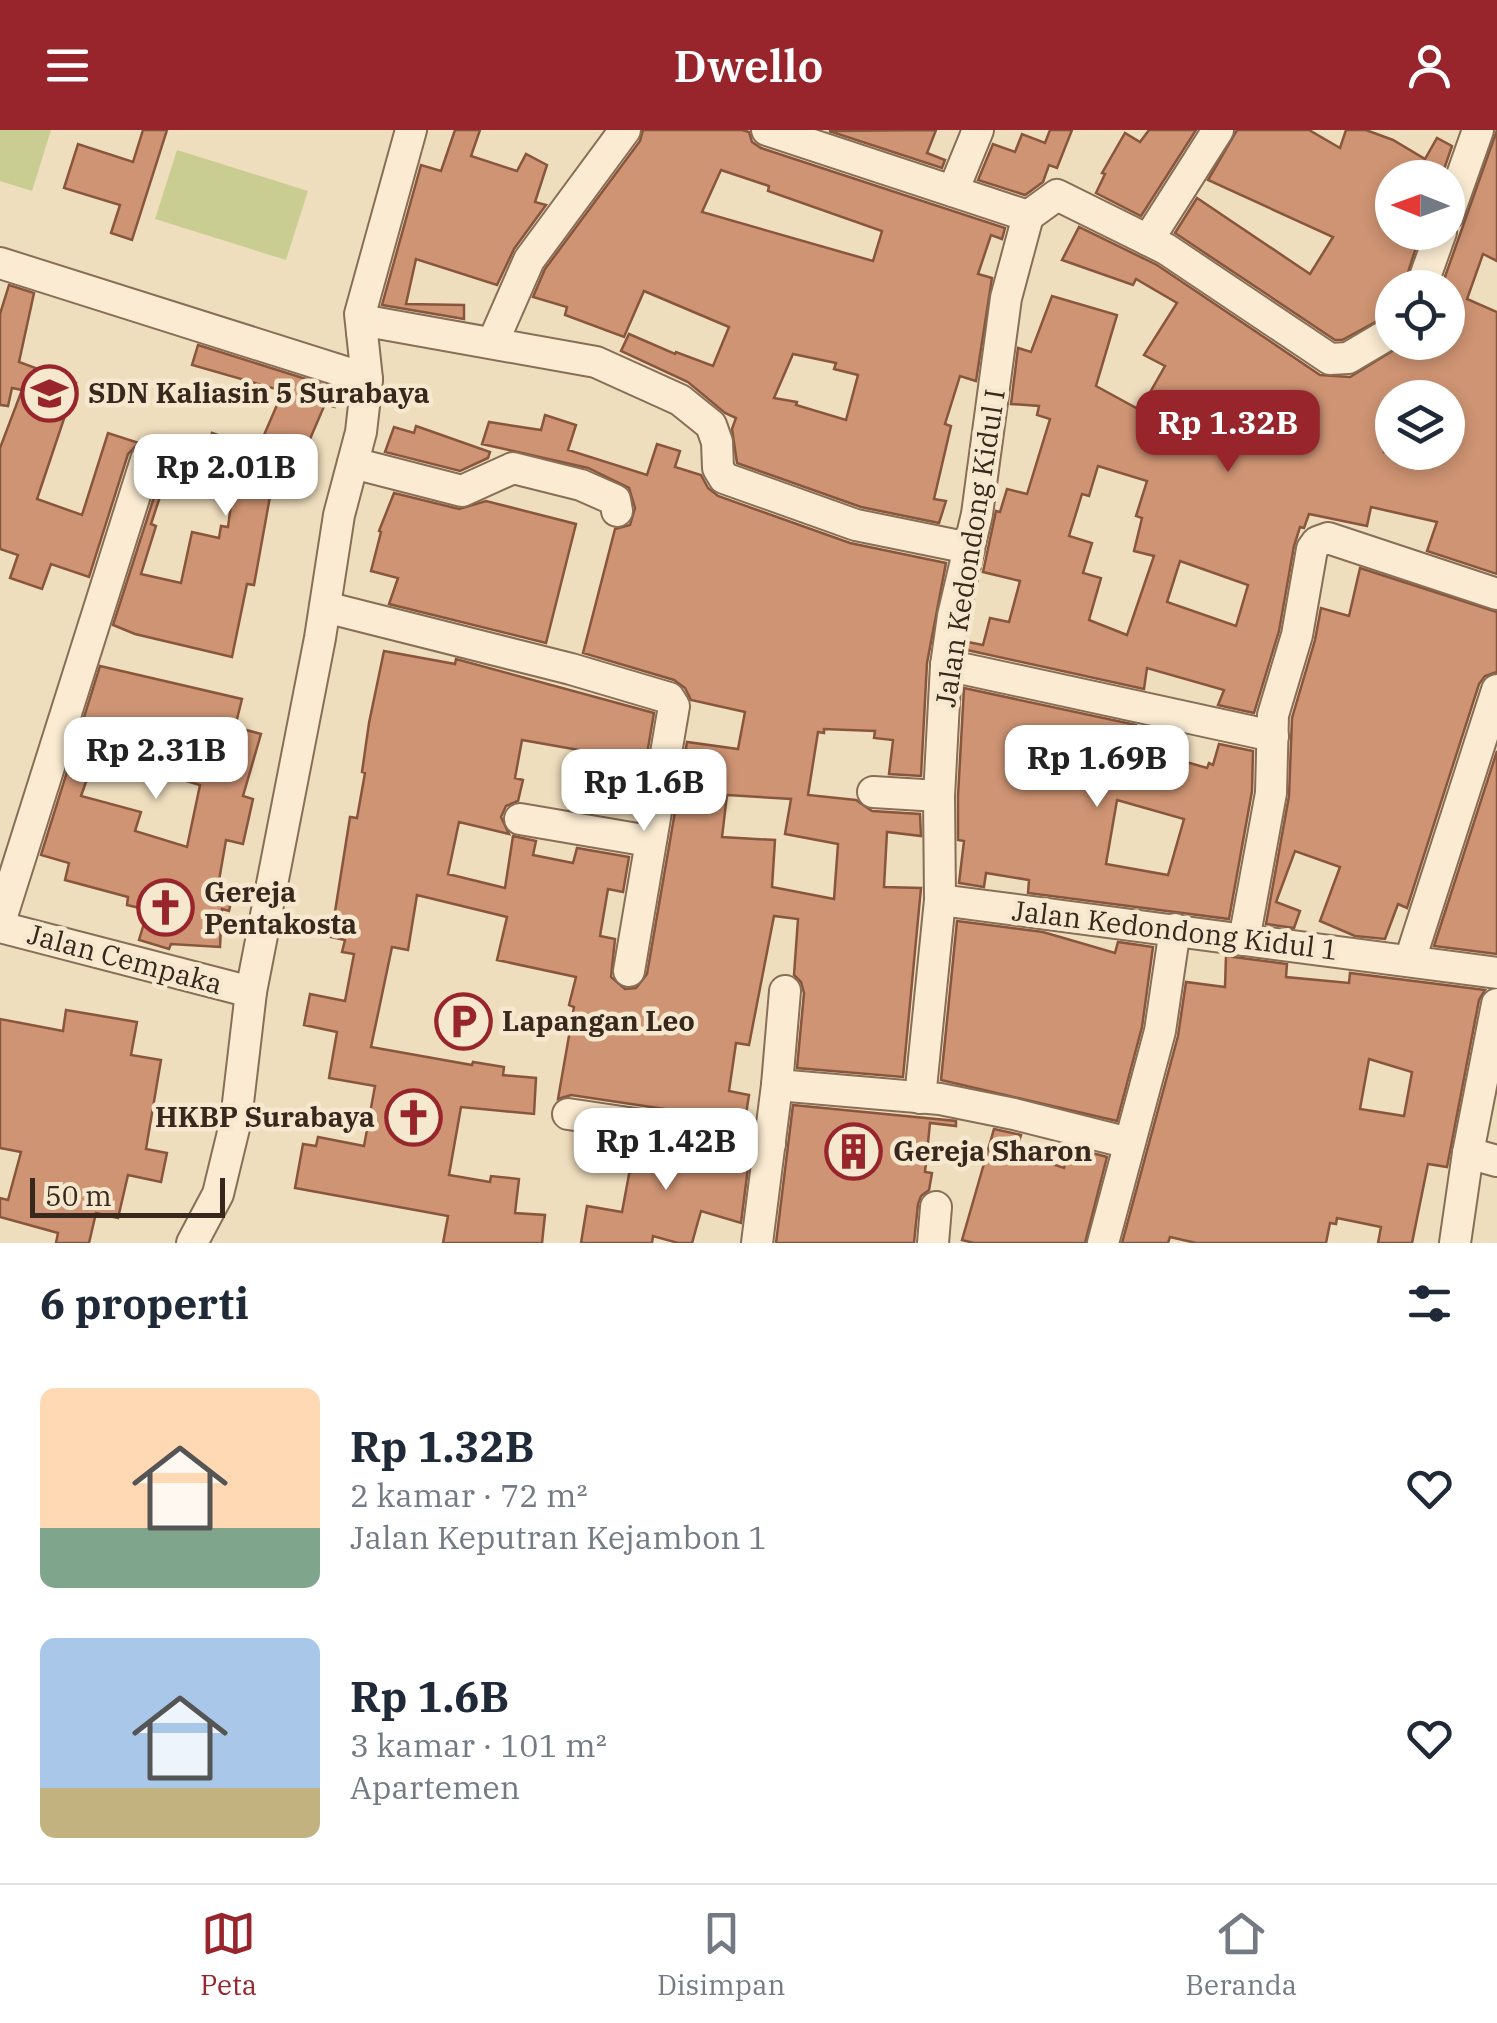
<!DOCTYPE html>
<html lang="id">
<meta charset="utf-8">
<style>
:root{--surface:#fff;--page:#f2f2f3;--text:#1f2937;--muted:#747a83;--line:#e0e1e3;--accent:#98252c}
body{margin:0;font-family:"IBM Plex Serif",serif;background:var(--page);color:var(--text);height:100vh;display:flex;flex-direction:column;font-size:38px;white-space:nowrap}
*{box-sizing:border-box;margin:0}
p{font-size:32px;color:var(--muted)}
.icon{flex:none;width:55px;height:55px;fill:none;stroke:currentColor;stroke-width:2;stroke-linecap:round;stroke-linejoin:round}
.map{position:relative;height:1113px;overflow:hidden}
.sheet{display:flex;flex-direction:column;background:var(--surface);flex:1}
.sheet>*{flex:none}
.needle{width:65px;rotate:271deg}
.controls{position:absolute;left:1375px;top:30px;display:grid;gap:20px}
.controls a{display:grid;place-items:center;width:90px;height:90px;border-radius:50%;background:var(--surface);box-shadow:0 5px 15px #0003;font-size:50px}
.scale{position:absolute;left:30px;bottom:25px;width:195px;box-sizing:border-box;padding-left:10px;border:5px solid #37271c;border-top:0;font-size:28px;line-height:35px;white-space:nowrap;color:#37271c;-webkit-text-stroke:8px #f6e8ce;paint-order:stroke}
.price{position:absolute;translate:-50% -85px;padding:0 22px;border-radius:20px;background:#fff;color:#222;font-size:32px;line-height:65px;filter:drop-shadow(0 2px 5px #0008)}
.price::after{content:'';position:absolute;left:50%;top:60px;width:30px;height:22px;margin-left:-15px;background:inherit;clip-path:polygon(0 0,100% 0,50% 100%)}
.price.selected{background:var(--accent);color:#fff}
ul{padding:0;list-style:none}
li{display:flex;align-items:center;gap:30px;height:250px;padding:0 40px}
li span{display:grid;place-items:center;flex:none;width:280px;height:200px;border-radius:15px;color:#555}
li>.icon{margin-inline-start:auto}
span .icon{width:120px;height:120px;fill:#fffc;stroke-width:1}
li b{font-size:42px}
h2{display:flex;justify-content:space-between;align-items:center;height:120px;padding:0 40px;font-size:42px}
header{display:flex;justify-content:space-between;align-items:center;height:130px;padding:0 40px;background:var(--accent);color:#fff;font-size:45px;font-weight:600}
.tab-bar{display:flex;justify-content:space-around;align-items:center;height:140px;border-top:2px solid var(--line);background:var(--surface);font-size:28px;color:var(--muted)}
.tab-bar a{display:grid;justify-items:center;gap:5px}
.tab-bar .selected{color:var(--accent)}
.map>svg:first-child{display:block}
.green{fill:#c9cd92}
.building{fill:#ce9473;stroke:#88563c;stroke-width:2.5;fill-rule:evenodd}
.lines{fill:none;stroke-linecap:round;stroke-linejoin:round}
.street-casing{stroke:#886e56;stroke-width:34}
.street{stroke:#faebd2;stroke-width:30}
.labels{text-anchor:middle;stroke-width:9;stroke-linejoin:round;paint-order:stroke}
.poi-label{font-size:28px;font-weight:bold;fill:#37271c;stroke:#f6e8ce;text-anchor:start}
.street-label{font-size:28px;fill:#37271c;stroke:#f6e8ce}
</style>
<header><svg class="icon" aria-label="menu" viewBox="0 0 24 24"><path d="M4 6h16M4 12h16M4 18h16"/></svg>Dwello<svg class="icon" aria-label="person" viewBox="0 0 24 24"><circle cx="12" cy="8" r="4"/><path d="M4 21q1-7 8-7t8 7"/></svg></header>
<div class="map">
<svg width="1497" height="1113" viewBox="0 0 1497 1113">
<rect width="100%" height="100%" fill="#efdebe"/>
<g class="green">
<polygon points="0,0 51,0 32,61 0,51"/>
<polygon points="177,20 308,61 286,130 155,89"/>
</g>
<g class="building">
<polygon points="143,0 167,0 132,110 111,103 120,75 64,58 78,14 133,32"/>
<polygon points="455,0 480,0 471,26 517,41 526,24 547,35 535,72 546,75 514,119 497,155 416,129 406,174 464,175 464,189 382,175 421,35 441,41"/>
<path d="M643,0H742L749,2L752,12L761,18L1005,98L1002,109L991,105L978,144L992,148L976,251L960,246L945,294L951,296L934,369L946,371L939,393L861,377L737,333L732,299L736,288L725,283L688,252L621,221L629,204L675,224L676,222L713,236L729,197L644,161L624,207L565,185L567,177L533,167L545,139L640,11ZM721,40L769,56L768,61L882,101L873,131L702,82ZM793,224L836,233L834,239L858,245L846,290L796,275L797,272L774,268Z"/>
<polygon points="936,0 927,23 945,30 942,38 829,1"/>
<polygon points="1050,0 1072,0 1057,38 1049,35 1043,52 1025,65 978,50 993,14 1015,22 1022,4 1045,13"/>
<polygon points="1149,0 1196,0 1141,86 1096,63 1105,44 1102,43 1125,3 1140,12"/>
<polygon points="1237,0 1309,0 1340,18 1346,0 1366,0 1393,10 1425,29 1437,8 1452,16 1441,48 1392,48 1392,102 1421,102 1403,158 1392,158 1392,183 1342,210 1335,210 1175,103 1197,68 1310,144 1333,107 1208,50"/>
<path d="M1497,0V131L1483,124L1467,169L1497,182V444L1427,421L1437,392L1371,377L1367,396L1309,384L1304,398L1300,397L1294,416L1279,501L1254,583L1218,575L1224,560L1147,538L1144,559L967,520L968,512L983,515L990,488L1009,492L1020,451L983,442L996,381L1000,382L1007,359L1027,364L1050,289L1037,285L1039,276L1011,274L1018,218L1031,222L1052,166L1117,185L1096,256L1140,280L1165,236L1144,225L1177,173L1136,149L1133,155L1062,130L1079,97L1157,135L1320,245L1350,247L1407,212H1450L1460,174L1448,170V158H1441ZM1392,268H1448V322H1384L1388,304L1378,302L1392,277ZM1098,336L1147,351L1136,386L1142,388L1134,421L1154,426L1127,505L1089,490L1101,448L1083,443L1092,413L1069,406L1082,364L1089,366ZM1180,431L1248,455L1236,496L1167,472Z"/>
<polygon points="9,155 34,163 19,232 76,253 37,369 82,385 108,303 139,313 128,324 89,447 51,434 42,459 10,448 18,425 0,419 0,318 22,260 12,258 8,276 0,275 0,184"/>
<polygon points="198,215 341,260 335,277 325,274 286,365 271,361 254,455 247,454 232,527 135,504 113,495 164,336 161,320 174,324 151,394 156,396 141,444 181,453 192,402 219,408 221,396 228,397 234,352 204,342 212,303 258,319 283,261 192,235"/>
<path d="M545,285L576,295L568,320L647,345L657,314L680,321L675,337L701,345L708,358L718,366L850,413L946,433L927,533L921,646L889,644L893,610L874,608L875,601L824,599V603L818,602L808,665L856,670L872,681L920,684L921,706L887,702L884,757L921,758L903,947L797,938L804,863L801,852L794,845L798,789L774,786L749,915L736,913L729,961L749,965L745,991L571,965L558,969L574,877L569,875L576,847L497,830L507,787L417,765L408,820L392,817L371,917L472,935L473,932L504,937L503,945L536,948L534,984L461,977L449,1045L490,1052L491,1046L519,1049L515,1083L545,1085L542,1113H443L448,1086L295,1058L303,1014L316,1016L318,1007L364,1016L375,956L329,948L337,902L304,895L310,864L345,871L354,824L342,822L345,810L331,807L350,687L357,688L365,643L362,642L369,593L384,521L455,534L456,529L654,583L639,671L588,660L596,623L522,610L515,648L523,650L518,671L506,676L501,687L509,704L459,692L448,744L505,758L513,706L536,711L533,725L573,733L577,718L629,727L623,762L608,759L600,806L615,809L611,847L625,859L636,858L647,844L687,612L738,619L745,582L691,570L685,558L674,550L583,523L615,399L630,395L635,378L629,358L588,338L482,314L489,292L541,300ZM727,665L791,669L785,704L838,714L834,769L772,757L775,710L722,707Z"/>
<polygon points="416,296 490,322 488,328 460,341 385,322 394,297 414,303"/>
<polygon points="394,363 459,379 486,371 576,394 546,513 389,474 398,448 371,441 381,402 379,401"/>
<polygon points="1360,438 1497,482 1497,542 1485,546 1479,554 1407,778 1398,774 1385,809 1355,806 1320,791 1340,737 1295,721 1276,772 1300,781 1294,798 1266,794 1289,666 1292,588 1315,510 1321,478 1349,486"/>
<path d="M100,536L242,569L235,597L261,604L243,666L253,669L243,714L226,710L218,756L234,759L229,781L222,779L220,817L171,814L169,819L139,810L148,780L127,775L128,767L65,750L69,733L41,725ZM96,624L200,655L187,717L135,701L141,682L81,666Z"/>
<path d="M964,558L1136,595L1134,617L1207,638L1209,633L1213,635L1219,614L1253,621L1252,661L1229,789L1028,763L1029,750L986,743L984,757L959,753L964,711L958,710V666ZM1117,670L1184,689L1168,745L1106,734Z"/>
<polygon points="1497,621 1497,824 1434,816"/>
<polygon points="957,791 1043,802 1115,823 1118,812 1153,817 1142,897 1117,991 941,950"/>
<path d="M1226,826L1287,834L1286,847L1349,853L1350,843L1485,860L1479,870L1447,1037L1428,1034L1412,1113H1378L1381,1097L1337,1088L1336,1094L1330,1093L1326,1113H1196L1170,1107L1168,1113H1122L1178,906L1186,852L1225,857ZM1369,929L1412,942L1404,986L1360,979Z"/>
<polygon points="66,880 137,892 131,925 161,930 146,1019 167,1023 161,1052 128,1045 118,1088 96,1083 89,1113 56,1113 58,1103 0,1087 0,1068 8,1070 21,1022 0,1018 0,889 63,901"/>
<polygon points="793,975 956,991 956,996 930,993 925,1042 932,1043 929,1060 921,1066 918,1074 914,1113 776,1113"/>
<polygon points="994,999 1021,1005 1016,1022 1064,1038 1070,1017 1107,1027 1085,1113 974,1113 962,1110"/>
<polygon points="599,1008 749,1030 741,1093 701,1081 692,1113 678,1113 653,1106 652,1113 581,1113 587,1076 622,1082 630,1039 595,1033"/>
</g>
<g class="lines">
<defs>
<g id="street">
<polyline points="767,0 1028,86"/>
<polyline points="953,61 978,0"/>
<polyline points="1448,85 1478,0"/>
<polyline points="1148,110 1218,0"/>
<polyline points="0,133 367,249"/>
<polyline points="1421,158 1441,102"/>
<polyline points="362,202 372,192 596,232 680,270 711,295 717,312 718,338 724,348 856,395 969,418"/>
<polyline points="493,212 529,130 625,0"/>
<polyline points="353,333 462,361 513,338 581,355 615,370 617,381"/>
<polyline points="325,477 571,539 669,568 674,576 629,841"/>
<polyline points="946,535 1273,606"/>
<polyline points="873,662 939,666"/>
<polyline points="520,689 649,711"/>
<polyline points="940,770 1497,843"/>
<polyline points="0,792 146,330"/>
<polyline points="0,797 251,862"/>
<polyline points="1244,810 1271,663 1273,585 1297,505 1312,419 1317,412 1328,408 1497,464"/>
<polyline points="1410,830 1497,560"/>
<polyline points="777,955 785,861"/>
<polyline points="920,968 940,770 939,666 946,535 953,486 977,384 1006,168 1028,86 1057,65 1166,119 1330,229 1348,228 1392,202"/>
<polyline points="568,984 770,1014"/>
<polyline points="1468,1023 1497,1031"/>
<polyline points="192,1113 218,1064 236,990 251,862 320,508 339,385 361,302 367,249 360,184 411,0"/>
<polyline points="757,1113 777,955 940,969 1014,984 1129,1013"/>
<polyline points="933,1113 936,1077"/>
<polyline points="1103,1113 1160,901 1175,799"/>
<polyline points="1455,1113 1468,1023 1497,874"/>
</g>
</defs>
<use href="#street" class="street-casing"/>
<use href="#street" class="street"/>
</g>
<defs>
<symbol id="school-ring" viewBox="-11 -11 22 22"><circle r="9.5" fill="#f6e8ce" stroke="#98252c" stroke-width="1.5"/><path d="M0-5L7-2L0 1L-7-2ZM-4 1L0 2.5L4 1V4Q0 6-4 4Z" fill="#98252c"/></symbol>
<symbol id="church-ring" viewBox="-11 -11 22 22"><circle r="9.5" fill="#f6e8ce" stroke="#98252c" stroke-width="1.5"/><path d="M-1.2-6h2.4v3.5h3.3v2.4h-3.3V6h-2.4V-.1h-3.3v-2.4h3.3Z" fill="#98252c"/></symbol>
<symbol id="parking-ring" viewBox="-11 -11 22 22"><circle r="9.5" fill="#f6e8ce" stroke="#98252c" stroke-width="1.5"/><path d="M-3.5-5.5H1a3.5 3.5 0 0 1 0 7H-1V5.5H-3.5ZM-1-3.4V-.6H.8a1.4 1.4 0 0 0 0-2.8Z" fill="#98252c"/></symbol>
<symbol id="building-ring" viewBox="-11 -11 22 22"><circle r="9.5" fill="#f6e8ce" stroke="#98252c" stroke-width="1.5"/><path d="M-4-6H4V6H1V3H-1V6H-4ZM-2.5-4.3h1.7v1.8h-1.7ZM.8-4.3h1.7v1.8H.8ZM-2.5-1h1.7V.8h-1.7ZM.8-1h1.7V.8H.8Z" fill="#98252c"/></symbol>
</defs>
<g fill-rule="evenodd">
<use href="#school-ring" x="18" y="232" width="63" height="63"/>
<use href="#church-ring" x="134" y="746" width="63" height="63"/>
<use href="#parking-ring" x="432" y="860" width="63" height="63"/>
<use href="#church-ring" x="382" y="956" width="63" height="63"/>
<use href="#building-ring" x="822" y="990" width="63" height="63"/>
</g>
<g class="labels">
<g class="poi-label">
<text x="88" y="273">SDN Kaliasin 5 Surabaya</text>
<text x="204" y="772">Gereja<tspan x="204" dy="32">Pentakosta</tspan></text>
<text x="502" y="901">Lapangan Leo</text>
<text x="375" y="997" text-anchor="end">HKBP Surabaya</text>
<text x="893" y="1031">Gereja Sharon</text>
</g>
<g class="street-label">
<text transform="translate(970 418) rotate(-81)" y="10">Jalan Kedondong Kidul I</text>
<text transform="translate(1175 800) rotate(7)" y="10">Jalan Kedondong Kidul 1</text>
<text transform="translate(125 829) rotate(15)" y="10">Jalan Cempaka</text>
</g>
</g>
</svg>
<div class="controls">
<a><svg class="needle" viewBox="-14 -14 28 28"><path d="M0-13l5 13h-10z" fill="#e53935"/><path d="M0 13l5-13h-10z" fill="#747a83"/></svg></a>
<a><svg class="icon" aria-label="locate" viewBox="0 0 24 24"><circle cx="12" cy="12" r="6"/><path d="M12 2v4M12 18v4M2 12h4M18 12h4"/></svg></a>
<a><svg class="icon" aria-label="layers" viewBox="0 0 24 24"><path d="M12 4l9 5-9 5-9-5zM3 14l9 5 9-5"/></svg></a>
</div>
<div class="scale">50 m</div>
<b class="price selected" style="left:1228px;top:345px">Rp 1.32B</b>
<b class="price" style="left:226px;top:389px">Rp 2.01B</b>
<b class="price" style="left:156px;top:672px">Rp 2.31B</b>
<b class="price" style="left:1097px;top:680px">Rp 1.69B</b>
<b class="price" style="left:644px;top:704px">Rp 1.6B</b>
<b class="price" style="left:666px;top:1063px">Rp 1.42B</b>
</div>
<section class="sheet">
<h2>6 properti<svg class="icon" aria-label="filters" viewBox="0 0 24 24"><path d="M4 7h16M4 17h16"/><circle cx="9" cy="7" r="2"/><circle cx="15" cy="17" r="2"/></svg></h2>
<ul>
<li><span style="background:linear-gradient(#ffd9b3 70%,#7fa58c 0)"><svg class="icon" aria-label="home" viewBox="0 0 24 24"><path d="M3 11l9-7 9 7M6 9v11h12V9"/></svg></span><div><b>Rp 1.32B</b><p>2 kamar · 72 m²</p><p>Jalan Keputran Kejambon 1</p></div><svg class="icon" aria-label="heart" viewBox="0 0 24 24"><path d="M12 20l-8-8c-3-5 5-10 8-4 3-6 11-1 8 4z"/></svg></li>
<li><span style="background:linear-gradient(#a9c7e8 75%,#c2b280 0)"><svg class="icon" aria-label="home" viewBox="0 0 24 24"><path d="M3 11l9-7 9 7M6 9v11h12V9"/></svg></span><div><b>Rp 1.6B</b><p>3 kamar · 101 m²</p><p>Apartemen</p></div><svg class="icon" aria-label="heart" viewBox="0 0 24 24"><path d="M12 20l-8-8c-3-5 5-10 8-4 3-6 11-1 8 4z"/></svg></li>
</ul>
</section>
<nav class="tab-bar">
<a class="selected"><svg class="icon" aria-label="map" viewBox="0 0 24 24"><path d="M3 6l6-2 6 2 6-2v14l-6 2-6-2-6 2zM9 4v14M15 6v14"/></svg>Peta</a>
<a><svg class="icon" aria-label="saved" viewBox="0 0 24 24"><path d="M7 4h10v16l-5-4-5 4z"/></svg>Disimpan</a>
<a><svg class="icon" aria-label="home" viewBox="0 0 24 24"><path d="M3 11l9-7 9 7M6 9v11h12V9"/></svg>Beranda</a>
</nav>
